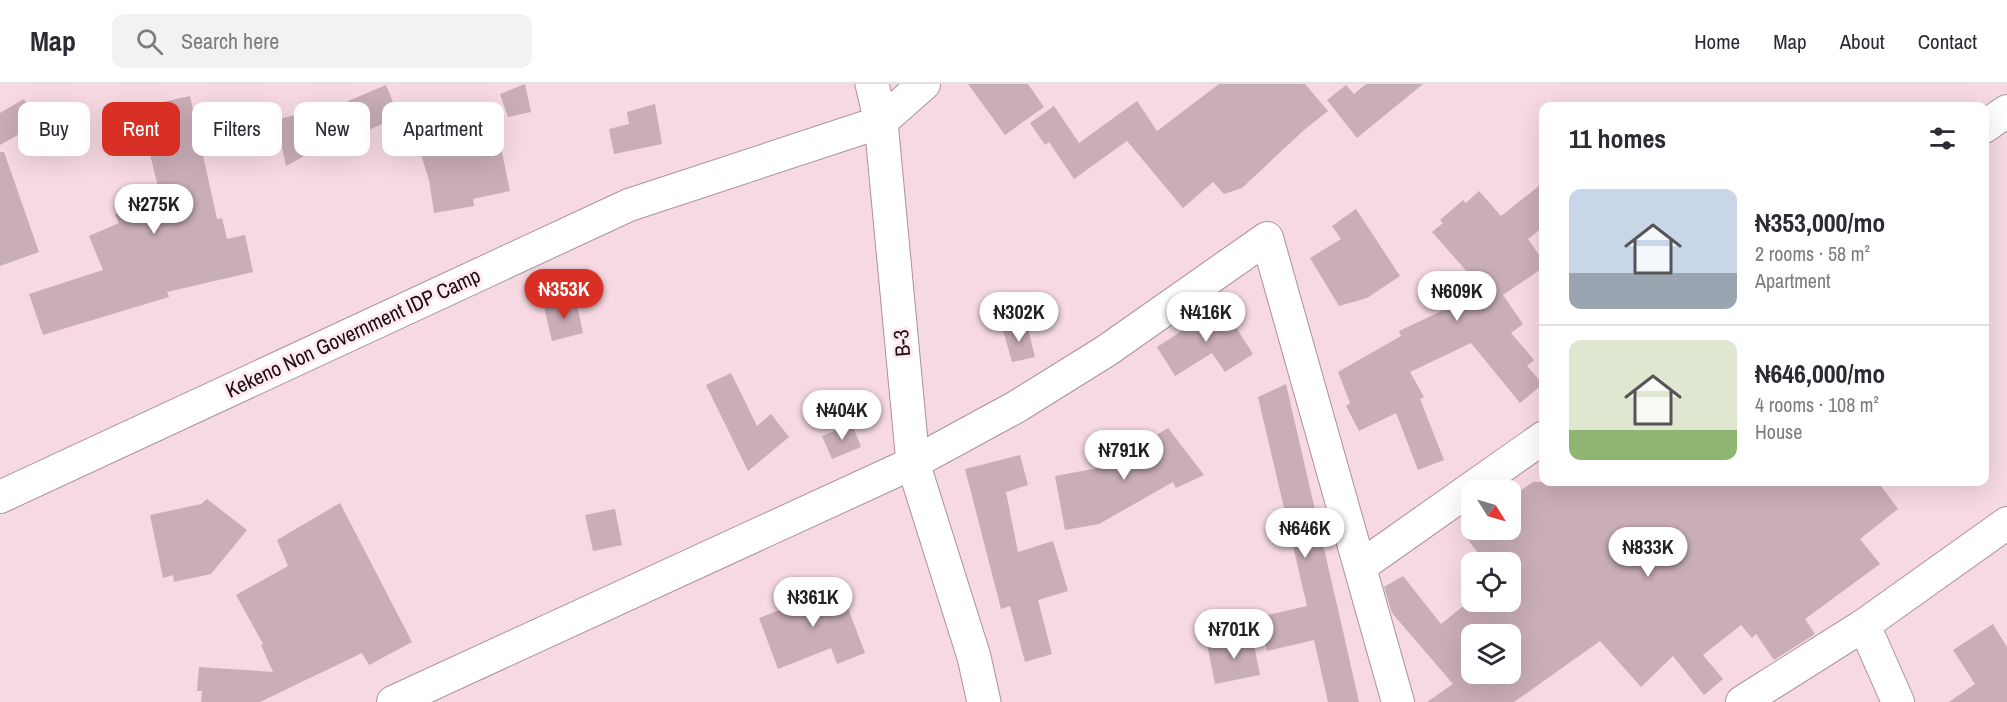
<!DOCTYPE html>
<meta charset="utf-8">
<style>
:root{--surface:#fff;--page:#f2f2f3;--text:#2b2b33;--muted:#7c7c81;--line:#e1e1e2;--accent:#d93025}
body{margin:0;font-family:"Archivo Narrow",sans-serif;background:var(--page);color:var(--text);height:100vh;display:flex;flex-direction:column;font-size:22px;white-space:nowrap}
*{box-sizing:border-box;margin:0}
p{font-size:20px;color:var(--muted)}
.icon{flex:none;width:33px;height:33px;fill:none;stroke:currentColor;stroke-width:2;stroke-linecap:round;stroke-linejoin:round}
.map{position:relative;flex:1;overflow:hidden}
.panel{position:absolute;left:1539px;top:18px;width:450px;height:384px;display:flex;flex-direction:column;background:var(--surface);border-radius:12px;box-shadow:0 6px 24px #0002}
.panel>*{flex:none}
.banner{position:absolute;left:18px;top:18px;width:570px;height:54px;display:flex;gap:12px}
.needle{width:39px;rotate:127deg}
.tools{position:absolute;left:1461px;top:396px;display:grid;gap:12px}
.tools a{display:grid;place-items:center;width:60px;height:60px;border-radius:12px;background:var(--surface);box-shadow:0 6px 24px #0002;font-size:30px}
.price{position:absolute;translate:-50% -51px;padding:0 14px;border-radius:21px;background:#fff;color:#222;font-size:20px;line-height:39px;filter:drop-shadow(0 2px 3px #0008)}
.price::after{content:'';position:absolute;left:50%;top:36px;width:18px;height:14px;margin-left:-9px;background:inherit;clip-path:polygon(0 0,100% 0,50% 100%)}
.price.active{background:var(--accent);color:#fff}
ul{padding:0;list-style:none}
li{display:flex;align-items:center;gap:18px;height:150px;padding:0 30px}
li+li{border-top:2px solid var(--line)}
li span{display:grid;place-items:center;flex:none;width:168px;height:120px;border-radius:12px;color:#555}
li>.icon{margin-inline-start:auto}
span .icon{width:72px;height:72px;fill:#fffc;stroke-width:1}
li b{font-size:26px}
h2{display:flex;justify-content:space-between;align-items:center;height:72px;padding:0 30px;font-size:26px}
.chip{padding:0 21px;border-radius:12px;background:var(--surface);box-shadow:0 6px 24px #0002;font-size:21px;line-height:54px}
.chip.active{background:var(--accent);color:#fff}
header{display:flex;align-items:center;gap:36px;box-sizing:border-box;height:84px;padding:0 30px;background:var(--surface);border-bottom:2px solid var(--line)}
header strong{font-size:28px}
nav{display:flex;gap:33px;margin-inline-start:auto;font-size:21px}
.search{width:420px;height:54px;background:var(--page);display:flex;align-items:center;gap:15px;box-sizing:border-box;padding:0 21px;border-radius:12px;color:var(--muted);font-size:22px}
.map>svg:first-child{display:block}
.building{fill:#c9adb7;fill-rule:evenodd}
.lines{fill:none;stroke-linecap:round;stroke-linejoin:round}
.minor-casing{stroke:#ac919b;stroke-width:34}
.secondary-casing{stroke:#ac919b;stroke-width:35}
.minor{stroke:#fff;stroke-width:32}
.secondary{stroke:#fff;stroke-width:33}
.labels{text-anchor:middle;stroke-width:6;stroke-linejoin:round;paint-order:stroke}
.street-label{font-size:21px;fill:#1a1014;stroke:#ffe8f0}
</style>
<header>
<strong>Map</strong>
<div class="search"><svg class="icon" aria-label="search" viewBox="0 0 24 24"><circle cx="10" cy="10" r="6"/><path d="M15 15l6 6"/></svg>Search here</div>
<nav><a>Home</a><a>Map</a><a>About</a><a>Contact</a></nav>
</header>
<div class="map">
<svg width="2007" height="618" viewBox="0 0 2007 618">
<rect width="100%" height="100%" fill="#f6d9e3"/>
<g class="building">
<polygon points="525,0 531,28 508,33 500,10"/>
<polygon points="968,0 1028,0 1044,23 1005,51"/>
<polygon points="1219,0 1305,0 1328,27 1304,46 1242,104 1224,110 1213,98 1183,124 1127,57 1074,95 1049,58 1045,61 1030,39 1054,22 1079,59 1137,17 1157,47"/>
<polygon points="1366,0 1423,0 1357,54 1327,16 1346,1 1354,10"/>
<polygon points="386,1 399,33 361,49 348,17"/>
<polygon points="190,12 217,135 222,134 227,155 245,151 253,188 167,208 169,213 43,251 29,210 103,186 89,152 119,139 115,130 160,111 147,58 152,57 144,22"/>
<polygon points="24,15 37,40 0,61 0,29"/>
<polygon points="655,20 662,60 614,70 609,45 629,40 627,28"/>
<polygon points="303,29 310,69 286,82 276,36"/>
<polygon points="491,31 499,54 510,107 473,115 474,122 434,129 429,96 417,58"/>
<polygon points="0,68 4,68 39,168 0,182"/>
<polygon points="1544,98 1544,142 1528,155 1544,178 1544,183 1503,211 1523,240 1511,249 1534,276 1527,282 1543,300 1520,319 1471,259 1410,288 1424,313 1420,315 1444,376 1418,386 1396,329 1359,347 1346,322 1350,319 1338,288 1401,252 1399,247 1484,207 1432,148 1443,139 1440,136 1463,116 1466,119 1479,107 1501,132"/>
<polygon points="1356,125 1400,192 1367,214 1339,222 1310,174 1341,155 1332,142"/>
<polygon points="576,216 583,249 552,257 544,223"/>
<polygon points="1222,221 1253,270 1225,288 1212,269 1175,292 1157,263"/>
<polygon points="1027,240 1035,273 1012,278 1003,246"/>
<polygon points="731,289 757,342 771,330 789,353 748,387 706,301"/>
<polygon points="1286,300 1343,547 1359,618 1328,618 1314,556 1267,567 1259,533 1307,522 1258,313"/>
<polygon points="852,340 861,363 832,375 822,352"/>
<polygon points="1168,344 1204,391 1176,404 1173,398 1099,440 1065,446 1055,392 1109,382 1108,380"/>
<polygon points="1020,371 1028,401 1006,408 1018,468 1053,457 1068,507 1038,516 1052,570 1025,578 1010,522 1001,525 965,385"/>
<path d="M1533,398H1878L1898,425L1860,455L1880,480L1805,535L1815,550L1774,576L1756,550L1752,554L1741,541L1703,571L1723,595L1704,611L1673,572L1641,603L1600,557L1514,618H1427L1453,600L1392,529L1384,503L1403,492L1441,540L1472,515V518H1510V478H1485L1465,452L1472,446H1510V414ZM1472,550H1510V590H1472Z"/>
<polygon points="207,415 247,446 211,490 174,498 173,491 163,494 150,431 201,420"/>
<polygon points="340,419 412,558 369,581 362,569 260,618 201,618 202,607 197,607 199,583 273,588 261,561 263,560 236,511 288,482 277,456"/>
<polygon points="615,425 622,461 593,467 585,431"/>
<polygon points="837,495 865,569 837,580 831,564 778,585 759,534 812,514 808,506"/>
<polygon points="1993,540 2007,563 2007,618 1949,618 1975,600 1953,566"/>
<polygon points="1252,551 1260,591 1215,600 1207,560"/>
</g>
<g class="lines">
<defs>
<g id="minor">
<polyline points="1984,43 2007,27"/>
<polyline points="0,413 629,121 881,38 924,0"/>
<polyline points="1361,482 1544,353"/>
<polyline points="1864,541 1898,618"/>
<polyline points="393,618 913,379 1016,323 1106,267 1267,154 1398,618"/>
<polyline points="1742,618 1864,541 2007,439"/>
</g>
<polyline id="secondary" points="872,0 881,38 913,379 974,573 984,618"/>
</defs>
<use href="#minor" class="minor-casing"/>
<use href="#secondary" class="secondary-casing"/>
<use href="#minor" class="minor"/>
<use href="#secondary" class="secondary"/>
</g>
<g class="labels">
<g class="street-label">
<text transform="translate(353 249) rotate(-25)" y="7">Kekeno Non Government IDP Camp</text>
<text transform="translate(902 259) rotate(-95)" y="7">B-3</text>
</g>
</g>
</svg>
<div class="tools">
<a><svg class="needle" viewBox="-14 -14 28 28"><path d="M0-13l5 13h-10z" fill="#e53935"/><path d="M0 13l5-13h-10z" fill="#7c7c81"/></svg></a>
<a><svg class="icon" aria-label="locate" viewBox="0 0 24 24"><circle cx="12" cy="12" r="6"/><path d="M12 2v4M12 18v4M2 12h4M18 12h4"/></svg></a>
<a><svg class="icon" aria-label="layers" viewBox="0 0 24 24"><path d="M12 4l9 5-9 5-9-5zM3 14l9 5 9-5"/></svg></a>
</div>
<b class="price" style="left:154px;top:151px">₦275K</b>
<b class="price active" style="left:564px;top:236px">₦353K</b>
<b class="price" style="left:1457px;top:238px">₦609K</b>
<b class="price" style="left:1019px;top:259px">₦302K</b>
<b class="price" style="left:1206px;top:259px">₦416K</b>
<b class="price" style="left:842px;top:357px">₦404K</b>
<b class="price" style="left:1124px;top:397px">₦791K</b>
<b class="price" style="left:1305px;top:475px">₦646K</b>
<b class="price" style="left:1648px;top:494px">₦833K</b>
<b class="price" style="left:813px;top:544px">₦361K</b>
<b class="price" style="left:1234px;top:576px">₦701K</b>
<div class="banner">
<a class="chip">Buy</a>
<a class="chip active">Rent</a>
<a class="chip">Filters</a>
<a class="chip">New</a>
<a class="chip">Apartment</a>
</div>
<section class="panel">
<h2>11 homes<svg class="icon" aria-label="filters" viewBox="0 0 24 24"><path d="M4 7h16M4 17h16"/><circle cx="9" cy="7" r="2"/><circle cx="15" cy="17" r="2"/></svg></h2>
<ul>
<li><span style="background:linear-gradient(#c9d6e8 70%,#9aa5b1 0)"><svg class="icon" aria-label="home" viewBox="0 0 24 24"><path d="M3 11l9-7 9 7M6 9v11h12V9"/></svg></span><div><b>₦353,000/mo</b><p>2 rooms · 58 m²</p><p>Apartment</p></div></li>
<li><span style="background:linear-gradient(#dfe7d0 75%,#8fb573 0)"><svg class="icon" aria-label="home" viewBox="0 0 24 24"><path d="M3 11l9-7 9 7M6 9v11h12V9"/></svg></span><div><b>₦646,000/mo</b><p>4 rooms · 108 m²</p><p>House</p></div></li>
</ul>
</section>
</div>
